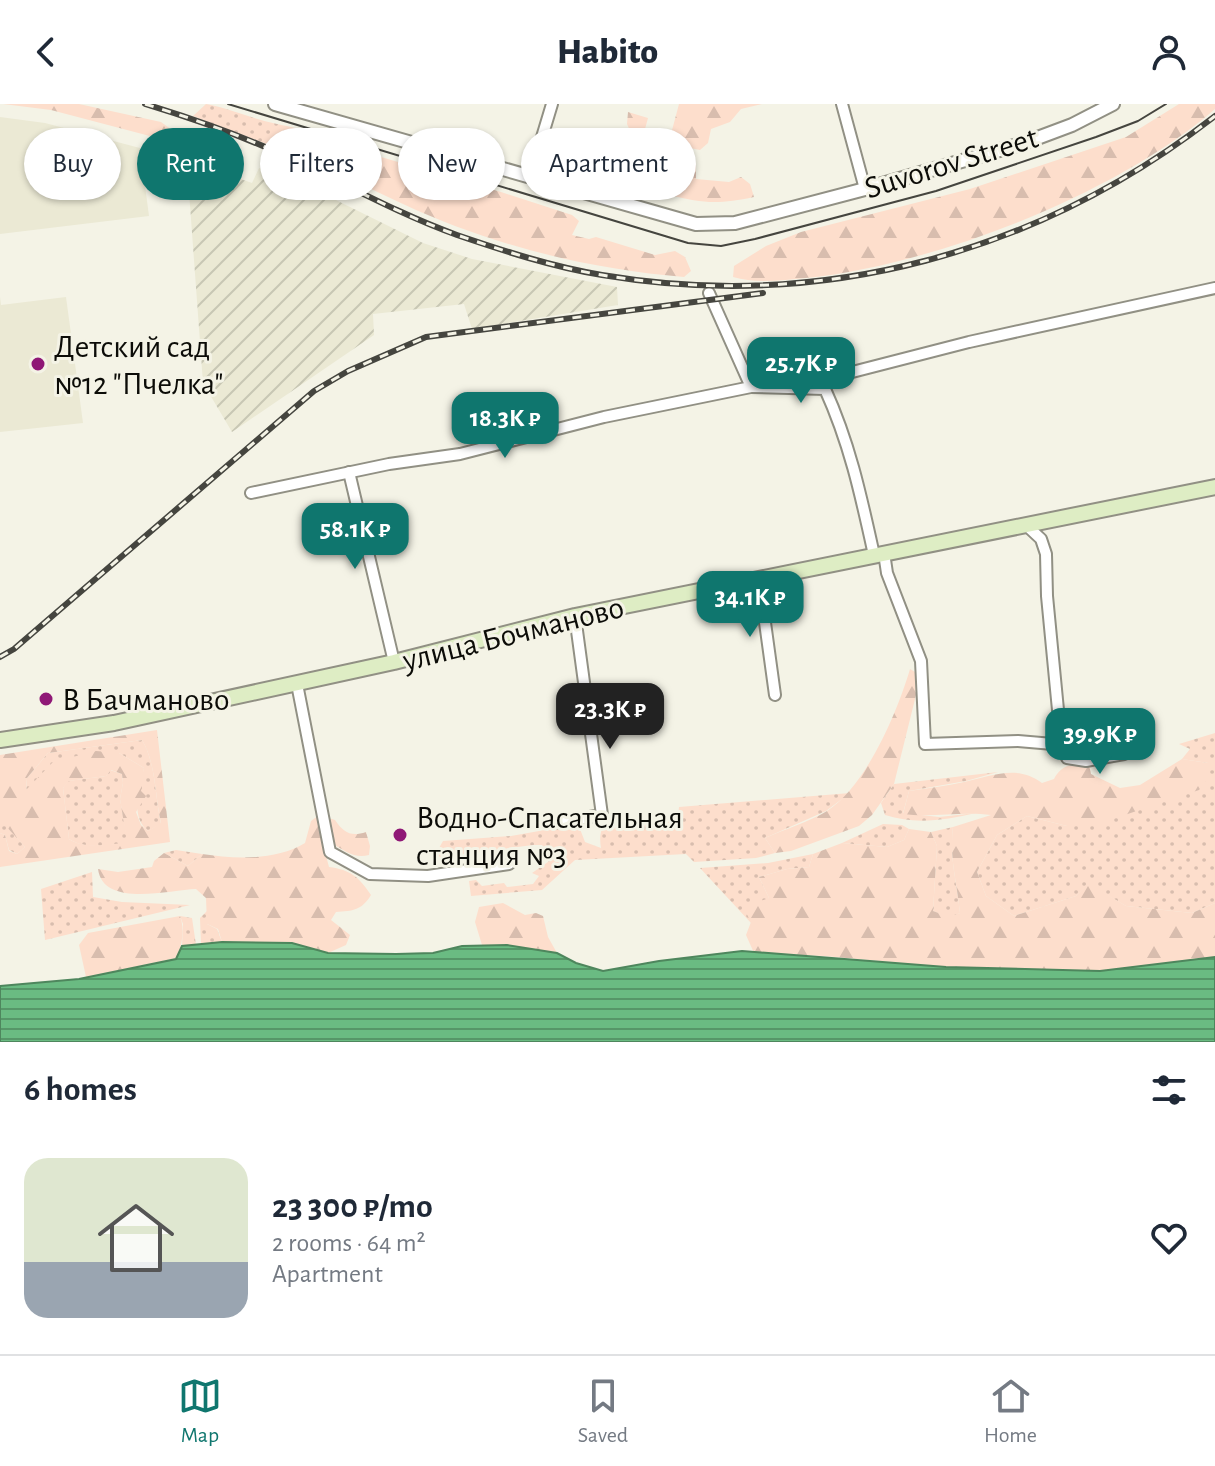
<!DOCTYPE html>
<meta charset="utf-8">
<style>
:root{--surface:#fff;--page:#f2f2f3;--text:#1f2937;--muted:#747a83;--line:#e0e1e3;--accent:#0f766e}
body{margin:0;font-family:"Alegreya Sans",sans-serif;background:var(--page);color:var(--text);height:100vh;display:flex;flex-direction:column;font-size:30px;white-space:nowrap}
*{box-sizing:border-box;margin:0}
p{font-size:26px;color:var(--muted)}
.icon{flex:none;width:44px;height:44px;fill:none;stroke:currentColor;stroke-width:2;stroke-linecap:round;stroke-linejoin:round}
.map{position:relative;height:938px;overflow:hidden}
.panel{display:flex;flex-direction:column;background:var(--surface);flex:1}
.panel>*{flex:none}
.guide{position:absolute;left:24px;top:24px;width:800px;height:72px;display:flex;gap:16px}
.price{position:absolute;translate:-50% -68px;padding:0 18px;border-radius:16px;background:var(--accent);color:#fff;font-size:26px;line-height:52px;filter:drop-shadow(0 2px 4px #0008)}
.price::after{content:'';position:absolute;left:50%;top:48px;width:24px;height:18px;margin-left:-12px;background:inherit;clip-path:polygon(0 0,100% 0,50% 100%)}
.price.current{background:#222;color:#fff}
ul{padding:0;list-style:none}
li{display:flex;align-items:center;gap:24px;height:200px;padding:0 24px}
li+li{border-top:2px solid var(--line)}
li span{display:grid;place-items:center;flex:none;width:224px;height:160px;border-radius:24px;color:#555}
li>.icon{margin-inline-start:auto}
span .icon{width:96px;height:96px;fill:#fffc;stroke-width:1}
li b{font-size:34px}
h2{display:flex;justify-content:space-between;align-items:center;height:96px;padding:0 24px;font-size:34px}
.tag{padding:0 28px;border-radius:36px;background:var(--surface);box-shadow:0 2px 6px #0004;font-size:28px;line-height:72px}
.tag.current{background:var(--accent);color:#fff}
header{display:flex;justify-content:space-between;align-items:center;height:104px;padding:0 24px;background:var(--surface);font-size:36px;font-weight:800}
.dock{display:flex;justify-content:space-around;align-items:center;height:112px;border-top:2px solid var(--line);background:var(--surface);font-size:22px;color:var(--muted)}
.dock a{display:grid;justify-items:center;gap:4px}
.dock .current{color:var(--accent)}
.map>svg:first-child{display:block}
.built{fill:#ebe9d4}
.industrial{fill:url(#industrial-furrows)}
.grass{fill:url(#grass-dots)}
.forest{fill:url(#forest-firs);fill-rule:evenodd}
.water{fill:url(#water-rules);stroke:#4e865d;stroke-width:2}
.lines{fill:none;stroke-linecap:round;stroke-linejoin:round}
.minor-casing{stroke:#919084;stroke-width:14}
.tertiary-casing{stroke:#919084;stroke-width:16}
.secondary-casing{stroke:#919084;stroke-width:18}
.minor{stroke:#fff;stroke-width:10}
.tertiary{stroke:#fff;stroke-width:12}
.secondary{stroke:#deedc4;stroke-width:14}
.tram{stroke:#45453f;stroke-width:2}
.rail-casing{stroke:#45453f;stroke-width:6}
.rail{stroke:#f4f3e6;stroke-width:3;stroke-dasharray:9;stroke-linecap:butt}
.poi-dot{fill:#8f1876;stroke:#f4f3e6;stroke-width:3}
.labels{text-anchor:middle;stroke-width:6;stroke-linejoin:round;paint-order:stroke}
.street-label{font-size:32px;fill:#0c0c08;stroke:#f4f3e6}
.poi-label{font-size:32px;fill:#0c0c08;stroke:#f4f3e6;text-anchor:start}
</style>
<header><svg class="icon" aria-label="back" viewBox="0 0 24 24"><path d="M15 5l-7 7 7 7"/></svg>Habito<svg class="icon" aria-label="person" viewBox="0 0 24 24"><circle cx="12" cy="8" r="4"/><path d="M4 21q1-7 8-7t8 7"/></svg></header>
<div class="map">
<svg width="1215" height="938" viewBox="0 0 1215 938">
<defs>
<pattern id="industrial-furrows" width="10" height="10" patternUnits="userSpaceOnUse" patternTransform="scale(2)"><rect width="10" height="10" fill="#ebe9d4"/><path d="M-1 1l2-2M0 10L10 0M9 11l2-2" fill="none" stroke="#c8c7b4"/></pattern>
<pattern id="grass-dots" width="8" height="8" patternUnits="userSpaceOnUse" patternTransform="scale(2)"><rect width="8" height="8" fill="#fddecc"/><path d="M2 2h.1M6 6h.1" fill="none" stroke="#d8bdae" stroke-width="1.8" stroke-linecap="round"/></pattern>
<pattern id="forest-firs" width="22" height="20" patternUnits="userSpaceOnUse" patternTransform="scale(2)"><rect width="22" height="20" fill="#fddecc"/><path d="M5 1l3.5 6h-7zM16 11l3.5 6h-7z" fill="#d8bdae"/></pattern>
<pattern id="water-rules" width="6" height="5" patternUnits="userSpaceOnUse" patternTransform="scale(2)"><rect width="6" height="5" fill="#6abb82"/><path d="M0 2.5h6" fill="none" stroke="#569668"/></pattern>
</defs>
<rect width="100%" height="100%" fill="#f4f3e6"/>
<g class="built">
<polygon points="0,13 45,19 140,44 149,112 0,130"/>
<polygon points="0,193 1,201 66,193 83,319 0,328"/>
</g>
<polygon class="industrial" points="207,63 252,79 259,64 273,69 275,66 423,139 472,155 617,183 618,201 472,225 464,200 373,210 374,231 232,328 203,279 188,74 201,79"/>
<g class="grass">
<path d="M206,0C224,3 243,11 261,16C284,23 307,23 326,37L317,44L291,38L293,48L280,45L193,12Z"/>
<polygon points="1215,629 1215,799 1192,809 1126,802 1088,780 1076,792 1014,812 986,792 977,768 997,731 1027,712 1067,722 1208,659 1182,655 1190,645 1179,640"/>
<path d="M142,636C156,659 155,693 161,720L148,727C130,713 139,685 144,664L119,649L26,688L27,674L48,649Z"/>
<path d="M110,666L122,670L123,679L120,695L128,739C109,741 85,746 69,735L63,684L68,677L106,672Z"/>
<path d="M998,668L966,677L909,687L903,709L939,713L976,709C945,716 916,721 885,711L881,699L894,680Z"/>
<path d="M850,689L826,707L765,734L775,749L756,754L694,758L686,750L575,756L542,786L471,792L469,777L476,776L482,782L504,779L507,783L533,780L539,772L532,769L548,758L550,750L542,741H533L441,753L435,751L443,737L511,732L567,722L580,725L585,738L601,744C599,734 600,716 615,714C621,713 628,716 634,715C640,715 647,712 653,712C664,713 667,715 678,712L679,703Z"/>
<polygon points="5,720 25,743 17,750 9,746 5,731 0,729 0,721"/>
<polygon points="883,720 902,721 909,725 904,736 887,743 842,739"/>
<path d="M953,723C949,753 957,779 960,809L949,814L933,807L937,742L931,728Z"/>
<polygon points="176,746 202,750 188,762 164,749"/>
<polygon points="813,750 809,763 787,765 759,773 769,794 751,819 700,764 768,759"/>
<polygon points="92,768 93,793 122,798 190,801 45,836 41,785"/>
<polygon points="208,806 207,820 217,825 222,838 201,840 200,814"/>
<polygon points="180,812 192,814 196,841 182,842 183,820"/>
</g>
<g class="forest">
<polygon points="3,0 79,0 161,18 172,26 171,34 165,36 51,6"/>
<path d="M679,0H762L741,5L730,18L711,25L708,39L700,46L685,43L668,46L670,60L681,56L696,59V75L729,78L741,73L750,80L754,93C721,100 703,100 670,91L673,78L632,67L628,80L620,75L617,42L636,47L640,34L632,31L627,20L628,8L648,14L645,25L657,28L654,41L667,45Z"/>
<path d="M1179,0H1215V5C1117,90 935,161 806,174C784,176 755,180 733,173L734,162L766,142L801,128L970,85L1126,33Z"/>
<path d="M295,26L309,29L317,44L326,37L501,88L572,111L579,117L572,131L589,135L596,133L655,151L675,147L685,153L691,167L684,173C588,165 491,141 403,100C366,83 330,64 293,48L291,38Z"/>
<path d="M910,565L915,568L916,591L894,680L872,711L859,722L791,747L775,749L765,734C785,725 809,718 827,707C866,682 897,609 910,565Z"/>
<path d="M157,626L170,738L0,763V729L5,731L9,747L17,750L25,743L5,721H0V651ZM142,636C156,659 155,693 161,719L148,727L141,721L136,708L146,692L141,687L144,664L119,649L96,647L53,658L26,686L27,674L48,649ZM111,666L122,670L123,679L120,695L127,738C110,741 84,745 69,735L63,684L69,677L106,672Z"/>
<path d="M1182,655L1208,659L1210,672L1199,686L1092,722H1067L1027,712L997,731L977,768L986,792L1014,812L1076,792L1088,779L1126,802L1192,809L1215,799V853L1100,867L946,863L824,852L754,849L746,831L751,818L743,803L769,794L759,773L787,765L809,763L813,750L842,739L887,743L904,736L909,725L931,728L937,742L933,807L949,813L960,809C957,778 949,753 953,723L991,711C962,707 932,714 903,710L909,687C927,684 946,682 964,678C992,672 1017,660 1042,679L1054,675C1062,660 1073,660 1089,659L1091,670L1120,684L1140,681Z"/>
<path d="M319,711L335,716C344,729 351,733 366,728L370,742L369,751C355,755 345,747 333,740L325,748L329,763C351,766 359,773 371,791C362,806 353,807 336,808L331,816L350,831L346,841L328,849L292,839L222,838L218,825L207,820L206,794L196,785C169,786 103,804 98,765L118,768L152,763L154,757L164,749L188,762L202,750C235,755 275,757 305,739L311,717Z"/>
<polygon points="503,799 525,811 536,809 543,812 548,833 557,849 507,841 482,841 475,818 479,803"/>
<path d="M180,812C185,825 182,841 177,854L86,873L79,841L88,829Z"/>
</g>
<polygon class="water" points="222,838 292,839 328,849 396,850 433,849 462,842 507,841 557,849 576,859 603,867 659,857 742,847 946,863 1100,867 1215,853 1215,938 0,938 0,882 79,875 176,855 182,842"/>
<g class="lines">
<defs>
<g id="minor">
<polyline points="842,0 865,85"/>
<polyline points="530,73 552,0"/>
<path d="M709,189L751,283L825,285C850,340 861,392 874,451"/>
<polyline points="825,285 825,275 969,238 1215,184"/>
<polyline points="349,368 394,558"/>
<polyline points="251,389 389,360 460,350 604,313 751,283"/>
<polyline points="884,449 887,469 921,557 925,640 1018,637 1053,640 1061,637 1047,492 1046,450 1041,435 1026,421"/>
<polyline points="759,475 775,591"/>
<polyline points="297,580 330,748 370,770 428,772 509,760"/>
<polyline points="1061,637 1067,654 1086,657 1124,650 1128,643 1126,635"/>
<polyline points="553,719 602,711 575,512"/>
</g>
<polyline id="tertiary" points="275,0 696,120 735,119 865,85 1024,39 1072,21 1113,0"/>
<polyline id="secondary" points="0,636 114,619 394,558 575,512 1215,383"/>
</defs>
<use href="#minor" class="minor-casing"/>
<use href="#tertiary" class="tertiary-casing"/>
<use href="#secondary" class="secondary-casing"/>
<use href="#minor" class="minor"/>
<use href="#tertiary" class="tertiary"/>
<use href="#secondary" class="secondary"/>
<polyline class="tram" points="228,0 688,139 721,142 755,135 936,87 1096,33 1138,17 1166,0"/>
<defs>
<g id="rail">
<path d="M145,0C191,14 237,30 281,50C340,77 396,109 457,131C504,147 553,163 602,171C823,208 1039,149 1215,12"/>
<polyline points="0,553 14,545 314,287 348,267 426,233 763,189"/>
</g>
</defs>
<use href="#rail" class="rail-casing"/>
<use href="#rail" class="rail"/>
</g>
<g class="poi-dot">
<circle cx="38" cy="260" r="8"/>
<circle cx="46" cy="595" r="8"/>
<circle cx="400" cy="731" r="8"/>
</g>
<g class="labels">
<g class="street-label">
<text transform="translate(951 58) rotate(-17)" y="11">Suvorov Street</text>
<text transform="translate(513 529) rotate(-14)" y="11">улица Бочманово</text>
</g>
<g class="poi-label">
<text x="54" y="253">Детский сад<tspan x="54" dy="37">№12 "Пчелка"</tspan></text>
<text x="62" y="606">В Бачманово</text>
<text x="416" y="724">Водно-Спасательная<tspan x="416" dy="37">станция №3</tspan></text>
</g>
</g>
</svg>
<b class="price" style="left:801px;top:301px">25.7K ₽</b>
<b class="price" style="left:505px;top:356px">18.3K ₽</b>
<b class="price" style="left:355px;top:467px">58.1K ₽</b>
<b class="price" style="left:750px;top:535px">34.1K ₽</b>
<b class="price current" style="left:610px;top:647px">23.3K ₽</b>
<b class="price" style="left:1100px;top:672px">39.9K ₽</b>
<div class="guide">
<a class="tag">Buy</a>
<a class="tag current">Rent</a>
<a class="tag">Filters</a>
<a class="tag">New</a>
<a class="tag">Apartment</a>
</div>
</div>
<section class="panel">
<h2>6 homes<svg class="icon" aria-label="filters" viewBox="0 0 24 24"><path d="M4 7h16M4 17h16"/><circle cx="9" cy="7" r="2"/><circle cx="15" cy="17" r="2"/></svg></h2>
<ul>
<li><span style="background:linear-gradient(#dfe7d0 65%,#9aa5b1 0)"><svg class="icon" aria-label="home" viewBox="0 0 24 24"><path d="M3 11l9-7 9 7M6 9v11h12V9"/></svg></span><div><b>23 300 ₽/mo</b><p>2 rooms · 64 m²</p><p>Apartment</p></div><svg class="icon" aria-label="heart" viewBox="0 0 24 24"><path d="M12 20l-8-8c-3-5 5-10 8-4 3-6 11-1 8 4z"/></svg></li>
</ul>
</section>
<nav class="dock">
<a class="current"><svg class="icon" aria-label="map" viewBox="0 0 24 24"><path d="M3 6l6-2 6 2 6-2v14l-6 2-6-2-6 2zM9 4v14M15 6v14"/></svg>Map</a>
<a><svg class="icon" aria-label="saved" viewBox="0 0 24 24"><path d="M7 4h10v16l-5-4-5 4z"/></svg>Saved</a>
<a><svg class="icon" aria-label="home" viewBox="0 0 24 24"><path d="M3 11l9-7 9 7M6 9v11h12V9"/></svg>Home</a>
</nav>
